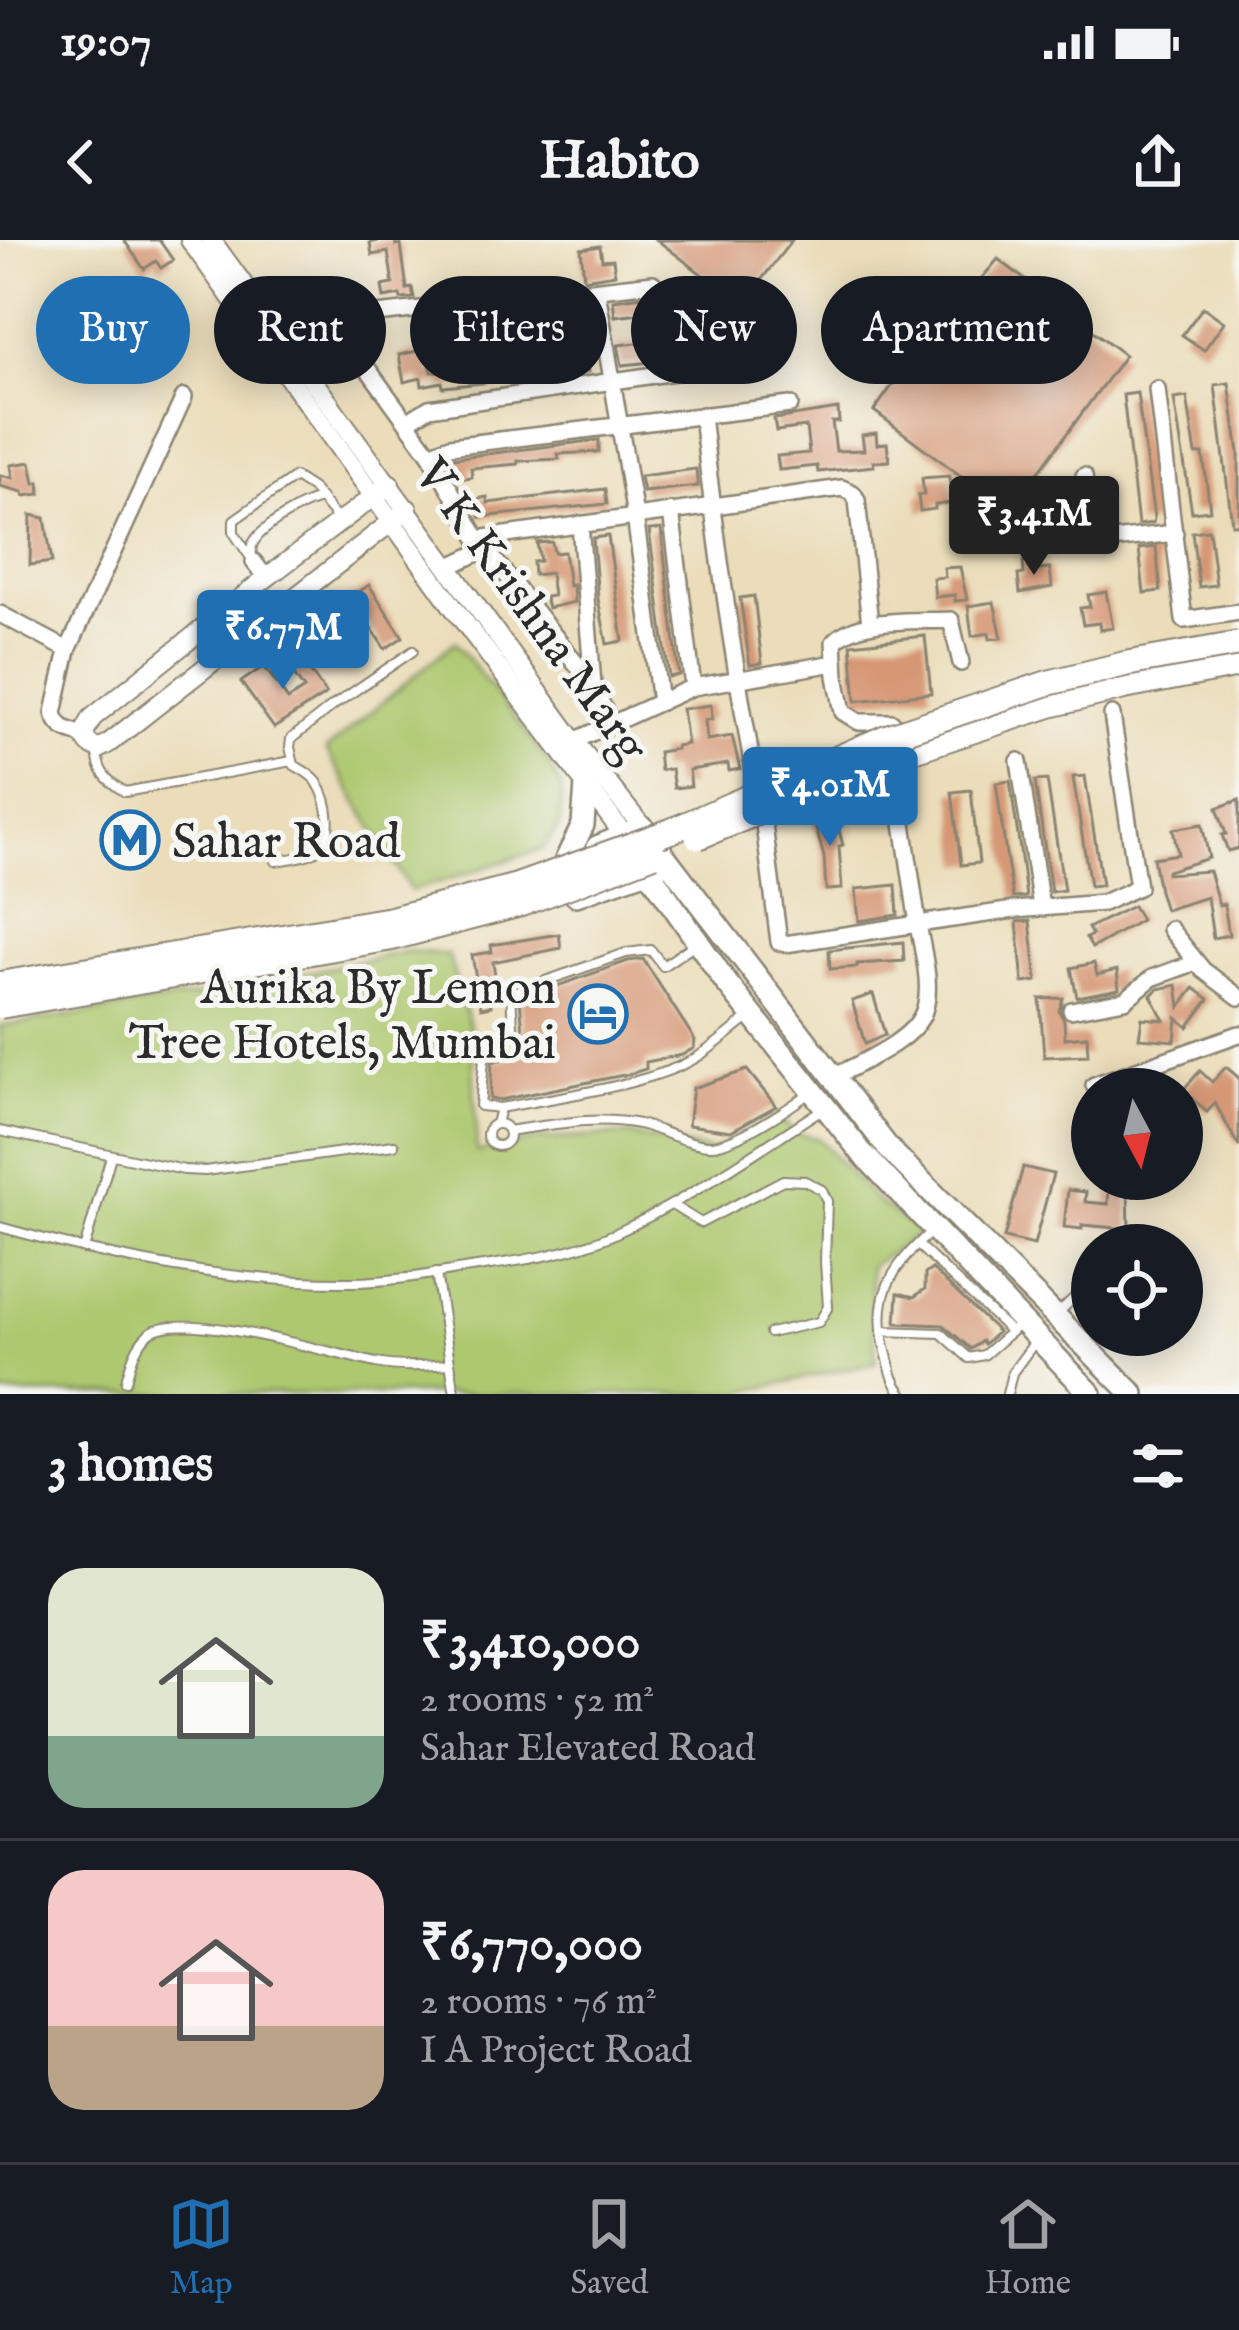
<!DOCTYPE html>
<meta charset="utf-8">
<style>
:root{--surface:#171b24;--page:#20242c;--text:#f1f3f6;--muted:#9ea1a6;--line:#363941;--accent:#1f6fb2}
body{margin:0;font-family:"IM FELL English",serif;background:var(--page);color:var(--text);height:100vh;display:flex;flex-direction:column;font-size:45px;white-space:nowrap}
*{box-sizing:border-box;margin:0}
p{font-size:39px;color:var(--muted)}
.icon{flex:none;width:66px;height:66px;fill:none;stroke:currentColor;stroke-width:2;stroke-linecap:round;stroke-linejoin:round}
.map{position:relative;height:1154px;overflow:hidden}
.panel{display:flex;flex-direction:column;background:var(--surface);flex:1}
.panel>*{flex:none}
.banner{position:absolute;left:36px;top:36px;width:1167px;height:108px;display:flex;gap:24px}
.needle{width:78px;rotate:173deg}
.buttons{position:absolute;left:1071px;top:828px;display:grid;gap:24px}
.buttons a{display:grid;place-items:center;width:132px;height:132px;border-radius:50%;background:var(--surface);box-shadow:0 6px 30px #0003;font-size:60px}
.price{position:absolute;translate:-50% -102px;padding:0 27px;border-radius:12px;background:var(--accent);color:#fff;font-size:39px;line-height:78px;filter:drop-shadow(0 3px 6px #0008)}
.price::after{content:'';position:absolute;left:50%;top:72px;width:36px;height:27px;margin-left:-18px;background:inherit;clip-path:polygon(0 0,100% 0,50% 100%)}
.price.on{background:#222;color:#fff}
ul{padding:0;list-style:none}
li{display:flex;align-items:center;gap:36px;height:300px;padding:0 48px}
li+li{border-top:3px solid var(--line)}
li span{display:grid;place-items:center;flex:none;width:336px;height:240px;border-radius:36px;color:#555}
li>.icon{margin-inline-start:auto}
span .icon{width:144px;height:144px;fill:#fffc;stroke-width:1}
li b{font-size:51px}
h2{display:flex;justify-content:space-between;align-items:center;height:144px;padding:0 48px;font-size:51px}
.chip{padding:0 42px;border-radius:54px;background:var(--surface);box-shadow:0 6px 30px #0003;font-size:42px;line-height:108px}
.chip.on{background:var(--accent);color:#fff}
.status{display:flex;justify-content:space-between;align-items:center;height:84px;padding:0 60px;background:var(--surface);direction:ltr}
.status svg{height:33px;fill:currentColor}
header{display:flex;justify-content:space-between;align-items:center;height:156px;padding:0 48px;background:var(--surface);font-size:54px;font-weight:700}
.tabs{display:flex;justify-content:space-around;align-items:center;height:168px;border-top:3px solid var(--line);background:var(--surface);font-size:33px;color:var(--muted)}
.tabs a{display:grid;justify-items:center;gap:6px}
.tabs .on{color:var(--accent)}
.map>svg:first-child{display:block}
.green{fill:#adc86e;stroke:#6c7a4c;stroke-width:3}
.building{fill:#d69774}
.lines{fill:none;stroke-linecap:round;stroke-linejoin:round}
.service-casing{stroke:#8b8472;stroke-width:12}
.minor-casing{stroke:#8b8472;stroke-width:20}
.tertiary-casing{stroke:#8b8472;stroke-width:22}
.secondary-casing{stroke:#8b8472;stroke-width:26}
.primary-casing{stroke:#8b8472;stroke-width:28}
.service{stroke:#fff;stroke-width:8}
.minor{stroke:#fff;stroke-width:15}
.tertiary{stroke:#fff;stroke-width:18}
.secondary{stroke:#fff;stroke-width:21}
.primary{stroke:#fff;stroke-width:24}
.primary-bridge-casing{stroke:#8b8472;stroke-width:28;stroke-linecap:butt}
.primary-bridge{stroke:#fff;stroke-width:24}
.labels{text-anchor:middle;stroke-width:10;stroke-linejoin:round;paint-order:stroke}
.street-label{font-size:48px;fill:#2b2b2b;stroke:#f6f6f2}
.poi-label{font-size:48px;fill:#2b2b2b;stroke:#f6f6f2;text-anchor:start}
</style>
<div class="status"><b>19:07</b><svg viewBox="0 0 49 12"><path d="M0 12V9h3v3zM5 12V6h3v6zM10 12V3h3v9zM15 12V0h3v12zM26 1h20v11H26zM47 4h2v5h-2z"/></svg></div>
<header><svg class="icon" aria-label="back" viewBox="0 0 24 24"><path d="M15 5l-7 7 7 7"/></svg>Habito<svg class="icon" aria-label="share" viewBox="0 0 24 24"><path d="M12 15V3M7 8l5-5 5 5M5 13v7h14v-7"/></svg></header>
<div class="map">
<svg width="1239" height="1154" viewBox="0 0 1239 1154">
<rect width="100%" height="100%" fill="#f6f6f2"/>
<filter id="ink" filterUnits="userSpaceOnUse"><feTurbulence type="fractalNoise" baseFrequency=".00833" numOctaves="2"/><feDisplacementMap in="SourceGraphic" scale="24" xChannelSelector="R" yChannelSelector="G"/><feConvolveMatrix kernelMatrix="1 2 1 2 8 2 1 2 1" color-interpolation-filters="sRGB"/></filter>
<filter id="wash" filterUnits="userSpaceOnUse"><feTurbulence type="fractalNoise" baseFrequency=".004" numOctaves="4" result="noise"/><feDisplacementMap in="SourceGraphic" scale="48" xChannelSelector="R" yChannelSelector="G"/><feGaussianBlur stdDeviation="2.7" result="paint"/><feColorMatrix in="noise" values="0 0 0 0 0 0 0 0 0 0 0 0 0 0 0 0 0 1.4 0 .05"/><feComposite in="paint" operator="in"/></filter>
<g filter="url(#wash)">
<rect width="100%" height="100%" fill="#ebddba"/>
<g class="green">
<polygon points="455,402 545,517 561,547 560,584 543,609 411,651 326,510"/>
<polygon points="408,711 448,715 472,794 477,912 541,899 628,895 712,911 777,877 796,893 819,899 875,960 921,993 870,1026 876,1122 733,1154 0,1154 0,786 197,756"/>
</g>
<g id="blocks">
<g class="building">
<polygon points="124,0 159,0 173,20 161,28 156,21 144,29"/>
<polygon points="382,0 395,0 396,6 401,5 407,49 412,48 414,58 401,59 400,55 384,58 382,46 393,44 388,12 372,15 370,3"/>
<polygon points="657,0 792,0 742,65"/>
<polygon points="600,6 602,20 613,19 615,34 584,39 581,9"/>
<polygon points="998,19 1125,115 1009,272 874,171 902,132"/>
<polygon points="679,51 680,68 615,76 613,60"/>
<polygon points="581,64 582,79 462,90 463,93 433,96 431,80"/>
<polygon points="1203,67 1224,82 1204,110 1182,95"/>
<polygon points="646,102 647,109 672,108 673,120 622,125 618,105"/>
<polygon points="426,109 432,132 586,117 588,132 443,147 442,142 422,146 421,138 404,142 399,115"/>
<polygon points="1229,143 1239,213 1239,284 1232,284 1215,145"/>
<polygon points="1137,153 1154,278 1153,283 1138,285 1123,155"/>
<polygon points="1187,157 1196,214 1203,214 1210,270 1192,272 1174,159"/>
<polygon points="838,169 839,182 832,182 836,211 864,210 862,195 876,193 877,204 887,203 889,221 873,222 874,226 818,232 817,226 779,230 777,216 809,213 806,187 776,191 774,179"/>
<polygon points="599,200 599,212 558,214 559,219 518,221 518,224 471,228 472,237 458,239 454,231 453,218"/>
<polygon points="31,222 35,243 39,242 40,254 24,256 23,252 0,246 0,235 13,238 11,225"/>
<polygon points="696,229 698,246 643,252 640,236"/>
<polygon points="949,236 952,263 935,265 935,269 920,271 918,255 924,255 922,238"/>
<polygon points="605,249 607,264 480,277 477,259 487,257 488,263"/>
<polygon points="31,275 45,278 52,322 30,325"/>
<polygon points="661,289 679,435 669,437 649,290"/>
<polygon points="1209,290 1216,345 1199,347 1192,292"/>
<polygon points="608,296 623,401 607,404 598,359 593,298"/>
<polygon points="552,302 554,313 564,312 569,346 573,345 574,362 548,368 545,357 553,356 550,333 534,335 533,322 540,321 537,303"/>
<polygon points="1156,307 1161,351 1144,353 1139,309"/>
<polygon points="1038,320 1039,330 1050,329 1052,347 1020,353 1018,335 1024,334 1023,322"/>
<polygon points="960,327 967,360 955,361 955,355 935,357 933,338 945,337 944,328"/>
<polygon points="369,345 403,397 385,409 362,374 339,390 327,373"/>
<polygon points="1106,352 1113,388 1100,390 1099,383 1083,385 1080,368 1090,367 1088,355"/>
<polygon points="754,356 762,423 750,425 740,358"/>
<polygon points="994,362 1002,398 990,399 989,393 972,396 968,366"/>
<polygon points="925,396 931,453 856,461 851,404"/>
<polygon points="298,413 326,454 274,488 241,442 264,426 288,460 304,449 285,422"/>
<polygon points="711,465 712,479 705,480 707,500 732,496 740,529 729,531 728,524 689,530 691,546 674,548 671,529 660,530 658,512 676,509 676,506 687,504 682,469"/>
<polygon points="1085,536 1102,645 1090,646 1073,537"/>
<polygon points="1047,540 1064,650 1051,652 1035,541"/>
<polygon points="1010,541 1020,610 1026,657 1013,658 1007,621 996,543"/>
<polygon points="971,550 979,623 961,625 952,552"/>
<polygon points="1239,560 1239,608 1228,611 1222,595 1226,594 1217,568"/>
<polygon points="834,572 843,605 839,606 842,649 826,650 824,617 813,578"/>
<polygon points="1202,584 1209,618 1167,631 1167,634 1209,631 1219,665 1224,664 1229,695 1213,698 1207,657 1165,670 1159,651 1153,618 1178,614 1173,589"/>
<polygon points="896,645 898,675 859,681 856,649"/>
<polygon points="1133,666 1141,680 1092,708 1086,698 1092,695 1088,688"/>
<polygon points="1030,681 1037,741 1023,743 1017,682"/>
<polygon points="559,694 561,708 493,722 498,758 490,760 491,766 481,768 472,715 492,712 491,705"/>
<polygon points="903,702 904,721 857,724 857,727 830,729 829,710"/>
<polygon points="643,719 695,800 694,808 682,815 646,822 646,829 629,834 500,860 490,859 492,822 525,812 520,759 628,721"/>
<polygon points="1094,723 1097,735 1117,730 1119,749 1077,757 1071,728"/>
<polygon points="1177,745 1180,767 1194,748 1209,759 1188,787 1177,778 1175,801 1139,798 1142,778 1164,780 1151,755 1158,749"/>
<polygon points="873,754 885,795 865,804 852,761"/>
<polygon points="1063,758 1059,771 1064,780 1065,798 1087,796 1088,815 1044,817 1040,759"/>
<polygon points="1226,827 1239,838 1239,907 1215,863 1207,872 1183,850 1200,831 1212,842"/>
<polygon points="747,830 776,866 731,891 688,885 693,848"/>
<polygon points="1023,927 1053,934 1034,1005 1004,998"/>
<polygon points="1110,939 1135,939 1135,952 1128,951 1129,989 1082,985 1082,989 1064,987 1068,950 1086,952 1085,962 1108,964"/>
<polygon points="932,1029 998,1092 984,1104 982,1101 971,1109 943,1085 896,1083 898,1053 914,1057 925,1049 925,1034"/>
</g>
</g>
</g>
<g filter="url(#ink)">
<use href="#blocks" fill-opacity="0" stroke="#8b8472" stroke-width="3"/>
<g class="lines">
<defs>
<g id="service">
<path d="M252,317C252,314 251,310 252,306C257,289 304,262 321,259"/>
<polyline points="253,321 234,293 234,280 295,237 312,248 338,280"/>
<path d="M98,509C96,530 107,541 125,552L292,521"/>
<path d="M276,621C288,619 303,618 314,612C337,599 329,561 317,542C311,534 302,530 294,525L290,507L291,499L334,465L413,411"/>
<polyline points="500,868 480,866 484,819 513,787 511,753 626,713 651,710 663,726 695,704"/>
<path d="M496,884L500,868C555,857 654,845 699,816C717,804 734,789 751,776"/>
<circle cx="498" cy="895" r="11"/>
<polyline points="0,891 184,930 205,931 394,905"/>
<path d="M508,891C552,885 595,875 639,884C660,889 692,906 712,905C738,903 789,868 811,852"/>
<polyline points="672,965 701,983 783,940 805,941 822,950 827,961 825,1022 828,1067 819,1082 770,1093"/>
<path d="M0,987C114,1019 233,1043 352,1042C391,1042 432,1034 470,1028C518,1021 567,1015 612,995C687,961 755,912 824,868"/>
<polyline points="918,1005 1011,1092"/>
<polyline points="84,1009 111,916"/>
<polyline points="436,1033 455,1154"/>
<polyline points="1058,1073 1092,1041"/>
<polyline points="882,1091 941,1093 969,1118 984,1115 1021,1083"/>
<path d="M126,1141C130,1125 136,1102 151,1092C185,1069 333,1114 376,1123C401,1128 425,1126 450,1124"/>
<path d="M903,1154C894,1144 891,1132 888,1119C870,1059 889,1029 933,990"/>
<polyline points="1007,1154 1012,1133 1037,1099"/>
</g>
<g id="minor">
<polyline points="597,51 635,276 660,462"/>
<polyline points="1157,149 1184,380 1239,372"/>
<path d="M702,175C715,297 733,418 755,539"/>
<polyline points="407,182 429,168 743,122"/>
<polyline points="430,214 450,206 790,165"/>
<polyline points="1084,236 1094,302 1175,293"/>
<polyline points="580,284 593,445 611,484"/>
<polyline points="478,299 842,248 853,253 857,260 870,384"/>
<polyline points="254,322 266,338"/>
<polyline points="448,327 486,309"/>
<polyline points="0,374 68,410"/>
<polyline points="593,445 478,299 430,214 343,95 343,86 359,76 653,43"/>
<polyline points="693,447 835,423"/>
<path d="M892,482H859L843,472L836,436L834,402C858,376 917,382 951,380L961,423"/>
<path d="M83,495C69,490 58,489 54,473L68,410L184,157"/>
<polyline points="574,501 693,447 671,271"/>
<polyline points="1019,521 1041,667"/>
<polyline points="764,585 779,702 785,704 918,684 897,543"/>
<polyline points="1170,689 1203,730 1239,757"/>
<polyline points="1071,770 1125,760 1152,738 1196,722"/>
<path d="M832,838C859,823 914,801 924,771C933,745 922,710 918,684L1014,670L1103,663L1138,647L1112,475"/>
<polyline points="1094,845 1239,794"/>
</g>
<g id="tertiary">
<polyline points="190,0 456,371 624,595"/>
<polyline points="211,0 574,501 643,588"/>
<polyline points="390,244 266,338 92,478 83,495 89,504 98,509 109,503 408,269"/>
</g>
<g id="secondary">
<polyline points="631,605 725,741 862,913 1091,1154"/>
<polyline points="597,607 643,588 888,908 1133,1154"/>
<polyline points="566,620 583,585 586,544"/>
<polyline points="576,655 659,626"/>
</g>
<polyline id="primary" points="895,516 1050,465 1124,447 1239,425"/>
</defs>
<use href="#service" class="service-casing"/>
<use href="#minor" class="minor-casing"/>
<use href="#tertiary" class="tertiary-casing"/>
<use href="#secondary" class="secondary-casing"/>
<use href="#primary" class="primary-casing"/>
<use href="#service" class="service"/>
<use href="#minor" class="minor"/>
<use href="#tertiary" class="tertiary"/>
<use href="#secondary" class="secondary"/>
<use href="#primary" class="primary"/>
<defs>
<g id="primary-bridge">
<polyline points="698,597 895,516"/>
<polyline points="0,744 391,679 517,646 671,591 884,498 1048,443 1125,424 1239,404"/>
<polyline points="0,766 392,698 521,664 654,614"/>
</g>
</defs>
<use href="#primary-bridge" class="primary-bridge-casing"/>
<use href="#primary-bridge" class="primary-bridge"/>
</g>
</g>
<defs>
<symbol id="metro-ring" viewBox="-11 -11 22 22"><circle r="9.5" fill="#f6f6f2" stroke="#1f6fb2" stroke-width="1.5"/><path d="M-5.5 5V-5H-3L0 0L3-5H5.5V5H3V-.5L0 4L-3-.5V5Z" fill="#1f6fb2"/></symbol>
<symbol id="hotel-ring" viewBox="-11 -11 22 22"><circle r="9.5" fill="#f6f6f2" stroke="#1f6fb2" stroke-width="1.5"/><path d="M-6-4.5h1.5V1H6V5H4.5V3h-9V5H-6ZM-4 0a1.8 1.8 0 1 1 3.6 0ZM.5 0V-2.5h3Q6-2.5 6 0Z" fill="#1f6fb2"/></symbol>
</defs>
<g fill-rule="evenodd">
<use href="#metro-ring" x="97" y="567" width="66" height="66"/>
<use href="#hotel-ring" x="565" y="741" width="66" height="66"/>
</g>
<g class="labels">
<g class="street-label">
<text transform="translate(533 369) rotate(54)" y="17">V K Krishna Marg</text>
</g>
<g class="poi-label">
<text x="172" y="617">Sahar Road</text>
<text x="556" y="763" text-anchor="end">Aurika By Lemon<tspan x="556" dy="55">Tree Hotels, Mumbai</tspan></text>
</g>
</g>
</svg>
<div class="buttons">
<a><svg class="needle" viewBox="-14 -14 28 28"><path d="M0-13l5 13h-10z" fill="#e53935"/><path d="M0 13l5-13h-10z" fill="#9ea1a6"/></svg></a>
<a><svg class="icon" aria-label="locate" viewBox="0 0 24 24"><circle cx="12" cy="12" r="6"/><path d="M12 2v4M12 18v4M2 12h4M18 12h4"/></svg></a>
</div>
<b class="price on" style="left:1034px;top:338px">₹3.41M</b>
<b class="price" style="left:283px;top:452px">₹6.77M</b>
<b class="price" style="left:830px;top:609px">₹4.01M</b>
<div class="banner">
<a class="chip on">Buy</a>
<a class="chip">Rent</a>
<a class="chip">Filters</a>
<a class="chip">New</a>
<a class="chip">Apartment</a>
</div>
</div>
<section class="panel">
<h2>3 homes<svg class="icon" aria-label="filters" viewBox="0 0 24 24"><path d="M4 7h16M4 17h16"/><circle cx="9" cy="7" r="2"/><circle cx="15" cy="17" r="2"/></svg></h2>
<ul>
<li><span style="background:linear-gradient(#dfe7d0 70%,#7fa58c 0)"><svg class="icon" aria-label="home" viewBox="0 0 24 24"><path d="M3 11l9-7 9 7M6 9v11h12V9"/></svg></span><div><b>₹3,410,000</b><p>2 rooms · 52 m²</p><p>Sahar Elevated Road</p></div></li>
<li><span style="background:linear-gradient(#f6c9c9 65%,#b9a48a 0)"><svg class="icon" aria-label="home" viewBox="0 0 24 24"><path d="M3 11l9-7 9 7M6 9v11h12V9"/></svg></span><div><b>₹6,770,000</b><p>2 rooms · 76 m²</p><p>I A Project Road</p></div></li>
</ul>
</section>
<nav class="tabs">
<a class="on"><svg class="icon" aria-label="map" viewBox="0 0 24 24"><path d="M3 6l6-2 6 2 6-2v14l-6 2-6-2-6 2zM9 4v14M15 6v14"/></svg>Map</a>
<a><svg class="icon" aria-label="saved" viewBox="0 0 24 24"><path d="M7 4h10v16l-5-4-5 4z"/></svg>Saved</a>
<a><svg class="icon" aria-label="home" viewBox="0 0 24 24"><path d="M3 11l9-7 9 7M6 9v11h12V9"/></svg>Home</a>
</nav>
